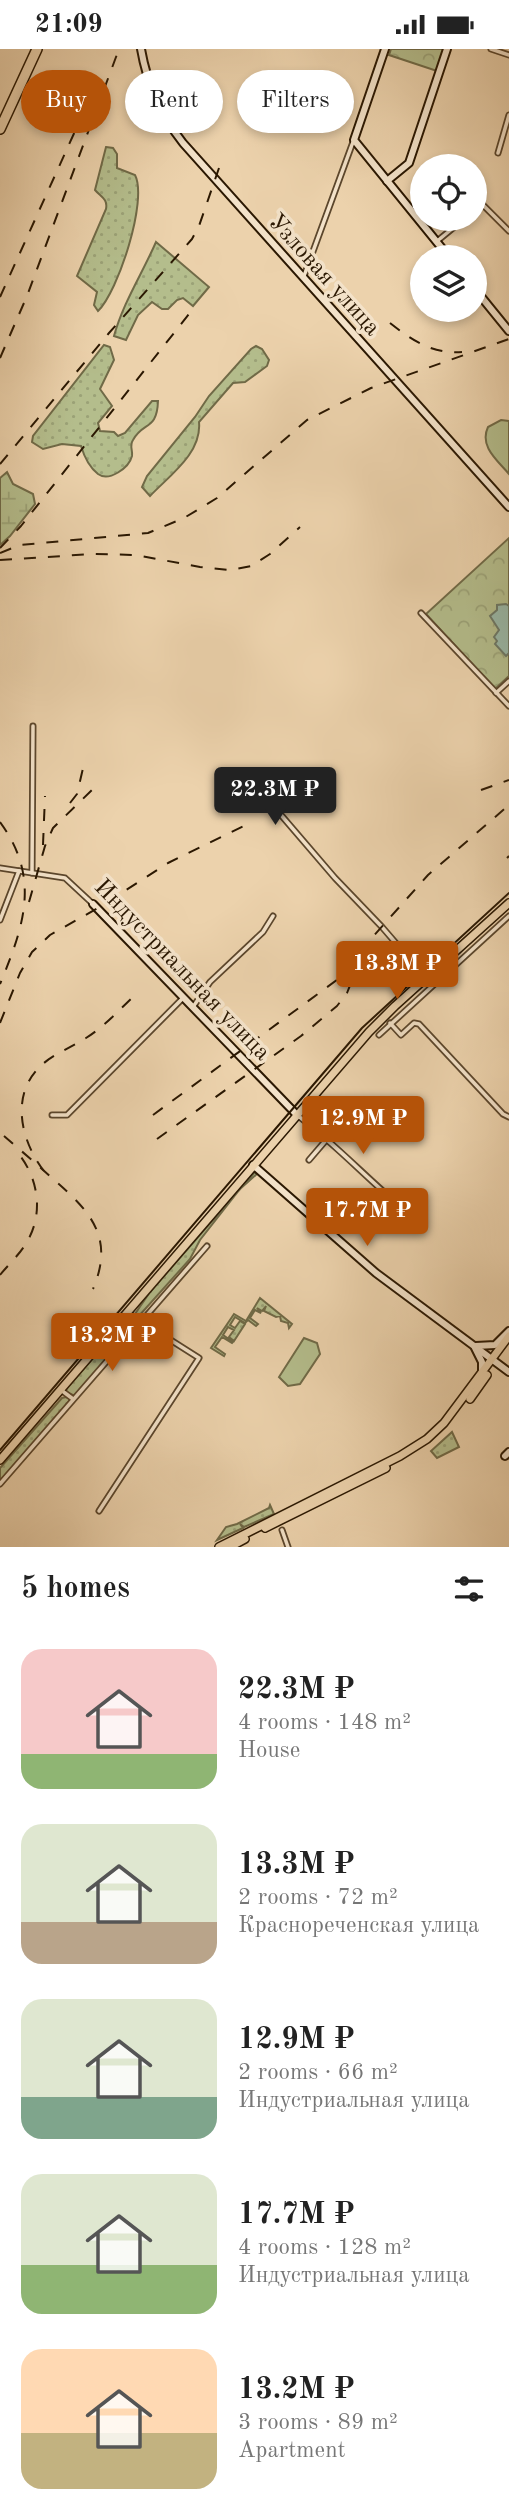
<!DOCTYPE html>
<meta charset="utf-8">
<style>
:root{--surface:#fff;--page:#f6f6f6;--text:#222;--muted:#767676;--accent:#b45309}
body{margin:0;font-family:"Old Standard TT",serif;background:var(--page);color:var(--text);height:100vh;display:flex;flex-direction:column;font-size:26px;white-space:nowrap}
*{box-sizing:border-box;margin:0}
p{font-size:23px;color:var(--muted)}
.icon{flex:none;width:38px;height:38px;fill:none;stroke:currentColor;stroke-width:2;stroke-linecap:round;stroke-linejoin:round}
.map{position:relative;height:1498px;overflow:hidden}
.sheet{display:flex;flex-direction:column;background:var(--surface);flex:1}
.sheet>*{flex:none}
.top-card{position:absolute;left:21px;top:21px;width:467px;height:63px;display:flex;gap:14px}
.fabs{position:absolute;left:410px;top:105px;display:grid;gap:14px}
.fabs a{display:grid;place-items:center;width:77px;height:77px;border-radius:50%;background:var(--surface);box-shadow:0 4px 10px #0003;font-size:35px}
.price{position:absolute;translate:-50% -60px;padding:0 16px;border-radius:7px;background:var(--accent);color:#fff;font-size:23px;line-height:46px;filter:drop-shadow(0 2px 4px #0008)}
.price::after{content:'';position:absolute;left:50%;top:42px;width:21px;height:16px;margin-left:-10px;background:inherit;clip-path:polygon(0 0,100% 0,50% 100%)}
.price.on{background:#222;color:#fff}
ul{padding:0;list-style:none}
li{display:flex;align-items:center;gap:21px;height:175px;padding:0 21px}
li span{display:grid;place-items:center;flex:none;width:196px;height:140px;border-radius:21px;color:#555}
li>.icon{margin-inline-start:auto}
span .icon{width:84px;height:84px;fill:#fffc;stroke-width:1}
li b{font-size:30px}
h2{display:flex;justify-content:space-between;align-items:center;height:84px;padding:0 21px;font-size:30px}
.pill{padding:0 24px;border-radius:32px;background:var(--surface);box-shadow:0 4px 10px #0003;font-size:24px;line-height:63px}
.pill.on{background:var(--accent);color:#fff}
.status{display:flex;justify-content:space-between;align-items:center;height:49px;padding:0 35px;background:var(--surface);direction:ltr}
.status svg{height:19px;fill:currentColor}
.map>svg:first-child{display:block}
.grass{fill:url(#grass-dots);stroke:#706a47;stroke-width:2}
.forest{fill:url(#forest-crowns);stroke:#706a47;stroke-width:2}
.wetland{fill:url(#wetland-marsh);stroke:#706a47;stroke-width:2}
.pitch{fill:#b4bd8c;stroke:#706a47;stroke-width:2}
.water{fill:#99b8a8;stroke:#6d7866;stroke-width:2}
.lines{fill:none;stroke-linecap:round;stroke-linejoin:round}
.street-casing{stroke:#5b462c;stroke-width:7}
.secondary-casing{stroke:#2b1802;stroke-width:10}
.primary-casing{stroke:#2b1802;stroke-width:10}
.highway-casing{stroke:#2b1802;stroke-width:12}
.street{stroke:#f3e2c9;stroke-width:3.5}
.secondary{stroke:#f3e2c9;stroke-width:6}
.primary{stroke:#ecd2ac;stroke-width:7}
.highway{stroke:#ecd2ac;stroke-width:9}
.tram{stroke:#2b1802;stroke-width:2}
.rail{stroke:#2b1802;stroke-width:2;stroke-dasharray:12 12;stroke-linecap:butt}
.labels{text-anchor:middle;stroke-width:7;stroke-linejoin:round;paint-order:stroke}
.street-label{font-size:24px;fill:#2b1802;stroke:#f3e2c9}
</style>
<div class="status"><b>21:09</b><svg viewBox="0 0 49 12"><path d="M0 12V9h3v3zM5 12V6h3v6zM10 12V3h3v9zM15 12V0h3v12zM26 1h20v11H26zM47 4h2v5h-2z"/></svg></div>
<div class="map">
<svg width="509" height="1498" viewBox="0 0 509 1498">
<defs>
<pattern id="grass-dots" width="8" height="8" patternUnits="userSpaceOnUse" patternTransform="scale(1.75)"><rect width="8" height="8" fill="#b4bd8c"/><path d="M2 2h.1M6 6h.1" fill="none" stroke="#9ba277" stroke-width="1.8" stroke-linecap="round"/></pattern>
<pattern id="forest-crowns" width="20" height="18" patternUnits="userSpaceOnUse" patternTransform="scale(1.75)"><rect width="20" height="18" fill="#b4bd8c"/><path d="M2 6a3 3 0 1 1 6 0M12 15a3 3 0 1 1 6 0" fill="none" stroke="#9ba277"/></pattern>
<pattern id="wetland-marsh" width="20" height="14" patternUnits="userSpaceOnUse" patternTransform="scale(1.75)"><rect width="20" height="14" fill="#b4bd8c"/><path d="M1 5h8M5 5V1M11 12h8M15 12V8" fill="none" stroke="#9ba277"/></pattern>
</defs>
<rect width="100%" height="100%" fill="#ecd2ac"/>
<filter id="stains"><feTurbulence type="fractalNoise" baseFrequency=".00286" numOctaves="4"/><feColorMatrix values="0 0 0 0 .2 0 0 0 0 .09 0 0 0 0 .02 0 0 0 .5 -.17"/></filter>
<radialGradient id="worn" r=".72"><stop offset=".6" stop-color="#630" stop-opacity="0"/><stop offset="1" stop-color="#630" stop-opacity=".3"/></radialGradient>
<g class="grass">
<path d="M106,98L113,99L117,105V119L135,126C148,151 118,243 98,262L94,256L97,243L77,227L106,160C108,150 101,148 95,141Z"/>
<path d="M156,193L209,238L193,257L183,249L177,251L168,260H162L152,253L138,266L126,291L114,287C123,254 142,225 156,193Z"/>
<path d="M104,296L110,298L114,311L100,340L112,357L98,374L100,382L114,383L118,387L125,384L152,352H158C157,382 143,372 133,391C129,397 133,401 132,407C129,419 109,433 98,425C89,418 84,407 81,397L62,395L43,400L32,393L33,387Z"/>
<path d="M256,297L262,300L269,311L267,317L245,333L233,334L199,373C202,404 170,426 150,447L142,438L147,427L195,368L209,347L251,300Z"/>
<polygon points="255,1123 258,1124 240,1140 200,1191 190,1210 138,1268 135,1265 150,1243"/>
<polygon points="260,1249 292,1275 289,1279 288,1274 281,1272 280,1267 276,1268 264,1262 266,1257 262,1262 257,1259 261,1264 255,1261 250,1269 258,1275 256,1277 248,1271 245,1274 235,1268 230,1276 235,1279 240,1272 245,1275 234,1292 229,1288 234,1281 228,1278 223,1286 233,1293 232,1294 222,1288 215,1298 225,1305 224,1307 211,1299 234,1265 246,1272"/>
<polygon points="99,1302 109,1307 75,1347 64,1342"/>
<polygon points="66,1348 71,1350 0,1433 0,1419 62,1349"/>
<polygon points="452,1383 459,1398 437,1409 431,1402"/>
<polygon points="270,1456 274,1465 244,1478 240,1475 243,1479 217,1491 226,1478 237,1475 269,1459"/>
</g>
<g class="forest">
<polygon points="391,0 445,0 437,22 389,6"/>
<polygon points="509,489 509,627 495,640 426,565"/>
</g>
<polygon class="wetland" points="7,423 13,435 33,445 35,455 10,487 0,496 0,429"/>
<g class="pitch">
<path d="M501,371L509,372V425C497,411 479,397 488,378Z"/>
<polygon points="304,1289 317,1294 320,1305 300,1335 288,1337 279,1328"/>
</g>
<polygon class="water" points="506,555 509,557 509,604 506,607 495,595 497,592 494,588 499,581 490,567 497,561 497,556"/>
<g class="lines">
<defs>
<g id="street">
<polyline points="491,0 509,6"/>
<polyline points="498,104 509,66"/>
<polyline points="474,161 482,155 509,182"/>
<polyline points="436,193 464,170"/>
<polyline points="304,227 353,93"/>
<polyline points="421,564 509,657"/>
<polyline points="496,644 509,632"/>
<polyline points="245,724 335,829 382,878 432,936"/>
<polyline points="0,819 65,829 93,855"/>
<polyline points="32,824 33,677"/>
<polyline points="0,871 19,822"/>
<polyline points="193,958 210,933 263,883 273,867"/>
<polyline points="390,974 401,986 414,974 419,975 503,1065 509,1068"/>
<polyline points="379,986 509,867"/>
<polyline points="52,1066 67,1066 183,949"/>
<path d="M297,1066C338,1097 373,1136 413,1168"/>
<polyline points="309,1111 327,1090"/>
<polyline points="99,1298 112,1306"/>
<polyline points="61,1341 73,1350"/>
<polyline points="0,1435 207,1197"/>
<polyline points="99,1462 199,1309 128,1264"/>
<polyline points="282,1481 288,1498"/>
</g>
<g id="secondary">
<path d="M141,0C147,35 161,66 183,94L509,458"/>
<polyline points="385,0 354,91 449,208"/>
<polyline points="387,132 409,114 447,0"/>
<polyline points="474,239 509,282"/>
<polyline points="93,855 297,1066"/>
<polyline points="253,1116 376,1224 509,1323"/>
<polyline points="476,1297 495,1296 509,1282"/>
<polyline points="475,1299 482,1313 482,1325"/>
<polyline points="505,1407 509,1403"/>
</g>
<g id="primary">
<polyline points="470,1350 487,1326"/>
<polyline points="0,1411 369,983 395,957 509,854"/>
<polyline points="265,1479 386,1419"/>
<polyline points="219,1498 400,1407 427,1390 444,1374 509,1287"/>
<polyline points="230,1498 245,1490"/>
</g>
<polyline id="highway" points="0,80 37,0"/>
</defs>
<use href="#street" class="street-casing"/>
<use href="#secondary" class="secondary-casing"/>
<use href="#primary" class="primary-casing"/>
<use href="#highway" class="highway-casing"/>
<use href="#street" class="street"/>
<use href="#secondary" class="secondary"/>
<use href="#primary" class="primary"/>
<use href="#highway" class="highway"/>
<polyline class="tram" points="0,1401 362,979 509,844"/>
<g class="rail">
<polyline points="0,248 95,38"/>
<path d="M390,274C413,292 432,305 462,303"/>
<polyline points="0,309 27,247 119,0"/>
<polyline points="0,415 109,284 192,190 199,177 219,119"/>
<polyline points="0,499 21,477 193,260"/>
<polyline points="0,504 20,496 148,484 184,469 217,449 307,371 371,339 509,290"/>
<polyline points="0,511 93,505 136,506 200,518 230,521 251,517 270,505 300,478"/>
<polyline points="481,741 509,731"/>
<polyline points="70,754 77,745 84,715"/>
<path d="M0,773C41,829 24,877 0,935"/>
<polyline points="43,796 45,747"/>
<polyline points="507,809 509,807"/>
<polyline points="29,853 45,797 53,779 95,738"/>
<polyline points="0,974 20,924 32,903 50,886 98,859 168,814 252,773"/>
<polyline points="153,1066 345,925 369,892 428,826 509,756"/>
<path d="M4,1087C20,1101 37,1115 53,1130C90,1162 115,1188 93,1240"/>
<polyline points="157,1090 301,987 337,957 347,944 359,914"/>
<path d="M44,1122C20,1091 9,1043 44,1014C56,1004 72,998 86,989C104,978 119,961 135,946"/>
<path d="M0,1226C8,1216 18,1207 25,1196C43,1169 40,1134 21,1108"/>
</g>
</g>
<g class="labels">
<g class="street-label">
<text transform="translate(325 225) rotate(48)" y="8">Узловая улица</text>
<text transform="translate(183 920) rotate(46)" y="8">Индустриальная улица</text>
</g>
</g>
<rect width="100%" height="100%" filter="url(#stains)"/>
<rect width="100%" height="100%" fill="url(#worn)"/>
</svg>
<div class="fabs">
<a><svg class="icon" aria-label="locate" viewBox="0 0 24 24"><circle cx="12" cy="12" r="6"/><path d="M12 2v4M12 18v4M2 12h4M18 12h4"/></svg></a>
<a><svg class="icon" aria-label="layers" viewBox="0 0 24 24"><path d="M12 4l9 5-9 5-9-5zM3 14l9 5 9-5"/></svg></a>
</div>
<b class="price on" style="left:275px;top:778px">22.3M ₽</b>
<b class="price" style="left:397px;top:952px">13.3M ₽</b>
<b class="price" style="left:363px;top:1107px">12.9M ₽</b>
<b class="price" style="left:367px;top:1199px">17.7M ₽</b>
<b class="price" style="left:112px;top:1324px">13.2M ₽</b>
<div class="top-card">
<a class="pill on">Buy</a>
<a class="pill">Rent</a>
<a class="pill">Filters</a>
</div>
</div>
<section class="sheet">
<h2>5 homes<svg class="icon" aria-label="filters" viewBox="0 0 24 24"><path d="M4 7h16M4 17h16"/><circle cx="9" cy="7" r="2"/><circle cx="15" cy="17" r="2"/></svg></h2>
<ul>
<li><span style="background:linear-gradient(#f6c9c9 75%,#8fb573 0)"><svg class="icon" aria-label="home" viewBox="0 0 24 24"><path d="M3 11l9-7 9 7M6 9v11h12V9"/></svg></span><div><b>22.3M ₽</b><p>4 rooms · 148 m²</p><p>House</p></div></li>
<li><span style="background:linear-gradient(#dfe7d0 70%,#b9a48a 0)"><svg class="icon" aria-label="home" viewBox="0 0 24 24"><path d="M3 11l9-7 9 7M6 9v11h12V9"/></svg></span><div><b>13.3M ₽</b><p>2 rooms · 72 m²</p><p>Краснореченская улица</p></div></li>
<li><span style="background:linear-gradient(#dfe7d0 70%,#7fa58c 0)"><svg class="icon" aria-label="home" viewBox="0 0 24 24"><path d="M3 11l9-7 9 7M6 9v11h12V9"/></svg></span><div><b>12.9M ₽</b><p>2 rooms · 66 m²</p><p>Индустриальная улица</p></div></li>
<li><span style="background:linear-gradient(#dfe7d0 65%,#8fb573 0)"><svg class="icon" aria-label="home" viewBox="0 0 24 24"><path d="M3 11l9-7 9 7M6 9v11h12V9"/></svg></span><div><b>17.7M ₽</b><p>4 rooms · 128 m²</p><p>Индустриальная улица</p></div></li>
<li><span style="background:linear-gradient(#ffd9b3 60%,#c2b280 0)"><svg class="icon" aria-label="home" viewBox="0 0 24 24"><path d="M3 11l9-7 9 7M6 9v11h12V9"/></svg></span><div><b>13.2M ₽</b><p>3 rooms · 89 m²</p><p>Apartment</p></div></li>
</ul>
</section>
